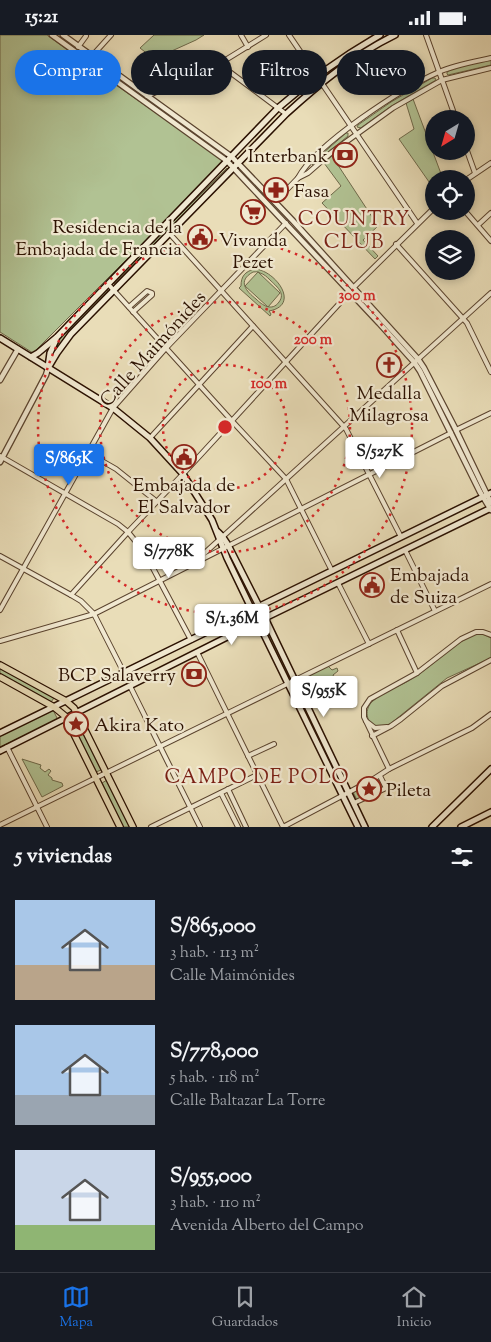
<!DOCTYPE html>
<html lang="es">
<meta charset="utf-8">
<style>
:root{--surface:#171b24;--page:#20242c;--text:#f1f3f6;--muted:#9ea1a6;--line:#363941;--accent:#1a73e8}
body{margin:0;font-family:"Sorts Mill Goudy",serif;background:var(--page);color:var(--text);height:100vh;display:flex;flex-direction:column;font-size:19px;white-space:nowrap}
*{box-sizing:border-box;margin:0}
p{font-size:16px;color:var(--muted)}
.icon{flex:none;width:28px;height:28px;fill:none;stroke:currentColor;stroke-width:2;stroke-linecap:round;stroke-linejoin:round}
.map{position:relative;height:792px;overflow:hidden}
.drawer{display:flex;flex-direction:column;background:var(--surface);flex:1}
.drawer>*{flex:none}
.top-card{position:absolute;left:15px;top:15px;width:461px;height:45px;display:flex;gap:10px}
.needle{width:32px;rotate:217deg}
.fabs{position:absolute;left:425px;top:75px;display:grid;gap:10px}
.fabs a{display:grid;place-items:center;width:50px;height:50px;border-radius:50%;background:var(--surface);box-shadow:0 2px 8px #0003;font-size:25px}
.price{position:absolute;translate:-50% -42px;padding:0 11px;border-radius:5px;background:#fff;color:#222;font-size:16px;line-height:32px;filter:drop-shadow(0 1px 2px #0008)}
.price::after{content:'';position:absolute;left:50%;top:30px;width:15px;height:11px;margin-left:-8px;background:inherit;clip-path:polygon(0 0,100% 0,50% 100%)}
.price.current{background:var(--accent);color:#fff}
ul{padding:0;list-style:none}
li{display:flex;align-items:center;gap:15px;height:125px;padding:0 15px}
li span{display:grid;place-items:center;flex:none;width:140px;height:100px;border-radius:0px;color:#555}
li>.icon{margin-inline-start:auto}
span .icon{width:60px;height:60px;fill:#fffc;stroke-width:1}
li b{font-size:21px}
h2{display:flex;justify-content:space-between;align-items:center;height:60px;padding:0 15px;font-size:21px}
.chip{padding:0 18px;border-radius:22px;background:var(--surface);box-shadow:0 2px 8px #0003;font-size:18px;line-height:45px}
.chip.current{background:var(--accent);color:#fff}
.status{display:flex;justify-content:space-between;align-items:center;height:35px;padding:0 25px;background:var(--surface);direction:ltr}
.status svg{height:14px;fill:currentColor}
.menu{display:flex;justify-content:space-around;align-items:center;height:70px;border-top:1px solid var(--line);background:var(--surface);font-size:14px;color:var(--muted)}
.menu a{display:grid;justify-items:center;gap:2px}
.menu .current{color:var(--accent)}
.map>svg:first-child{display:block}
.green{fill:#b1c293;stroke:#6e694a;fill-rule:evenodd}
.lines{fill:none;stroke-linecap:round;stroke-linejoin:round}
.minor-casing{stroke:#5a432e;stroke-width:6}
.tertiary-casing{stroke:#5a432e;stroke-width:7}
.secondary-casing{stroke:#2a1000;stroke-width:8}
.primary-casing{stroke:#2a1000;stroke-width:8}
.minor{stroke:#f1e9d1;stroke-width:4}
.tertiary{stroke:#f1e9d1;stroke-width:4.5}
.secondary{stroke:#f1e9d1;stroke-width:5}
.primary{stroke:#e9ddb8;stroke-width:5.5}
.ring{fill:none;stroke:#d62828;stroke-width:2.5;stroke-dasharray:2.5 5}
.labels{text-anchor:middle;stroke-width:4.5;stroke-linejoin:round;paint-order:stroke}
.poi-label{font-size:19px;fill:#2a1000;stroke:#f1e9d1;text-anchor:start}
.street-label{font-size:19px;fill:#2a1000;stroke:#f1e9d1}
.neighbourhood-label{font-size:20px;letter-spacing:1px;fill:#7a1f14;stroke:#f1e9d1}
.centre{fill:#d62828;stroke:#f1e9d1;stroke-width:2.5}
.ring-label{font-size:15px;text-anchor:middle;font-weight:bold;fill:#d62828;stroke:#f1e9d1;stroke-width:4.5;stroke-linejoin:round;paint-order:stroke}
</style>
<div class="status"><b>15:21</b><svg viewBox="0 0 49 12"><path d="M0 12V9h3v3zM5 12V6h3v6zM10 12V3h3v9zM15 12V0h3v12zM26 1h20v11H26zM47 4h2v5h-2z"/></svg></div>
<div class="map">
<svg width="491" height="792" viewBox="0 0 491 792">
<rect width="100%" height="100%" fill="#e9ddb8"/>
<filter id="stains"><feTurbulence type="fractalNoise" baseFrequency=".004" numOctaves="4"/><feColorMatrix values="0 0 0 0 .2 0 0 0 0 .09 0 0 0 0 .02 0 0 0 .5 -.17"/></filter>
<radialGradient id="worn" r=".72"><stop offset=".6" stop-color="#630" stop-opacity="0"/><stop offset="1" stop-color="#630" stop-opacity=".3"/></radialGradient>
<g class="green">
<polygon points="0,0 47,0 103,41 222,124 223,128 33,318 0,297"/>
<polygon points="154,0 204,0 196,5 154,24 140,13"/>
<path d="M491,25V30L448,40L447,39V37C459,30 477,27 491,25Z"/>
<polygon points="432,43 435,43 436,45 393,70 361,93 357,92 358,90 391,67"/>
<polygon points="413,64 443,144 434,144 434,154 399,104 414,94 406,68"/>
<polygon points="346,98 348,98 348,101 313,130 312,129 313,127"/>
<polygon points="332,121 378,191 363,205 378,221 375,224 322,168 341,151 324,128"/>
<polygon points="227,133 229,135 227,137 114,249 114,246"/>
<path d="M254,234C274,234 302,270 269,276L271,279L270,281L239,253L241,251C241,241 245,237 254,234ZM253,237C256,237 258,236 260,238C264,239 267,242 270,245C276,251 286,258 279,267C272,277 262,270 256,264C246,256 237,246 253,237Z"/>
<polygon points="258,237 280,258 268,272 245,251"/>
<polygon points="105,253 108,254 107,257 66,302 59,312 56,310 56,308"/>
<polygon points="267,592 291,641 286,643 263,594"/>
<path d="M476,599H483L491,603V623L447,643L390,689C388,690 386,691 383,692C367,694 362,675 373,666C385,655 400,652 413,643C434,630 453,608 476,599Z"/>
<polygon points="328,631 332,635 337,633 338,636 333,640 337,650 335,656 335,658 334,658 330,654 321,651 319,645 311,649 312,655 310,657 313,660 325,660 314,665 307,661 298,646"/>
<polygon points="0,633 54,663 51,667 0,640"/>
<polygon points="296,648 346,753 342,755 291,651"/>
<polygon points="53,675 58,685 0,712 0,700"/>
<polygon points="77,681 102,732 101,735 96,737 94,736 68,685"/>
<polygon points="22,724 41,730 40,733 45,737 49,734 51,736 48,740 52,743 52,745 62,748 63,751 42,762"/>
<polygon points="107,745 130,792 123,792 102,748"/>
<polygon points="379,745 383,753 357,765 353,757"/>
</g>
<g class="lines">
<defs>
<g id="minor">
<polyline points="241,0 248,12"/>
<polyline points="289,0 417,188"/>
<polyline points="426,0 456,84"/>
<polyline points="78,12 86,1"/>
<polyline points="92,21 111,0"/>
<polyline points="219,29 286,79"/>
<polyline points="147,61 182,46 219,29 266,0"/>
<polyline points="466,113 475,138"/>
<path d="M298,143C316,109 402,53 439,37C455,30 473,27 491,23"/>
<polyline points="466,145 491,128"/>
<polyline points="275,167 298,143 308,138 332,117 393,73 442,45 491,33"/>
<polyline points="465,176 491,206"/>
<polyline points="478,190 491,178"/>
<polyline points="170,199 346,394 401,502"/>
<polyline points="396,209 467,288 491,337"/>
<polyline points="108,249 232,386 286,444 332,536"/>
<polyline points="354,252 434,173"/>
<polyline points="129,272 147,256 152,258 152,260 133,277"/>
<polyline points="456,395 491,378"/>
<polyline points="150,403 253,291"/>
<polyline points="88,418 116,434 156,466"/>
<polyline points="0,421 118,489 128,497 145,518 191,605"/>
<polyline points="405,515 435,576"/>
<polyline points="0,521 71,560 81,566 94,579 124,638"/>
<polyline points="197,525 491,258"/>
<polyline points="338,548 369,609"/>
<polyline points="71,560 128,497 183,439 350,257"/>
<polyline points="0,575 113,373 166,313 286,188"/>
<polyline points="397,595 417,638"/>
<polyline points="0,606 94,579 451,398"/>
<polyline points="197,617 283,792 372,745 389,734 472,693 491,679"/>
<polyline points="130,651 200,792"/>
<polyline points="366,686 375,693 387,692"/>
<polyline points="372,701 391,691 401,684 442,651 491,625"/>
<polyline points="7,712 47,792"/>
<polyline points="248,721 274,709"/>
<polyline points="389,734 364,682 364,673 370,664 417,638 461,604 476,597 483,597 491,600"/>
<polyline points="228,754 246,792"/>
<polyline points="221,758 238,792"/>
<polyline points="354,768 386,753 380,741"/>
<polyline points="0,790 491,549"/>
<polyline points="151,792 257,740"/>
</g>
<g id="tertiary">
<polyline points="52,0 227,126 379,288 414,327 420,336 480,457 491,475"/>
<polyline points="63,0 232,122 293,186 418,324 424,333 454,391 491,468"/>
<polyline points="0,345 18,314"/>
<polyline points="0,427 46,340 48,333"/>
</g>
<g id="secondary">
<polyline points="0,303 113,373 150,403 183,439 212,485 227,523 252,575 358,792"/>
<path d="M31,322L38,318L57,302L278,73C310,45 343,21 380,0"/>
<polyline points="48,332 50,318 56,305"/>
<path d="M48,333L57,318L71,299L286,79C319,49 354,20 395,0"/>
<polyline points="218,497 222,501 228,510 265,583 365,792"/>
<polyline points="0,698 491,458"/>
<polyline points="0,716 265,583 491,473"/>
<polyline points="432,792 491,734"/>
<polyline points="461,792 491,777"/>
</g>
<g id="primary">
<polyline points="0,630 66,666 74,673 133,792"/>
<polyline points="0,642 54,672 65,681 120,792"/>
</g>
</defs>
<use href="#minor" class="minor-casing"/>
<use href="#tertiary" class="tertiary-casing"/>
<use href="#secondary" class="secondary-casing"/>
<use href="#primary" class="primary-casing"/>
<use href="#minor" class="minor"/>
<use href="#tertiary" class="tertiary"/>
<use href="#secondary" class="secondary"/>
<use href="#primary" class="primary"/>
</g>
<g class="ring">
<circle cx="225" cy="392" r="62"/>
<circle cx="225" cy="392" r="125"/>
<circle cx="225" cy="392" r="187"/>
</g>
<defs>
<symbol id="bank-ring" viewBox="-11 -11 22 22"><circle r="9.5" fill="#f1e9d1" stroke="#8f2418" stroke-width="1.5"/><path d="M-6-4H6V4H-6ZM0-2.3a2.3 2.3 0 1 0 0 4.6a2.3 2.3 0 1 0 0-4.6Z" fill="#8f2418"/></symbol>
<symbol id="pharmacy-ring" viewBox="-11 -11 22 22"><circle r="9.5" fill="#f1e9d1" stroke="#8f2418" stroke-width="1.5"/><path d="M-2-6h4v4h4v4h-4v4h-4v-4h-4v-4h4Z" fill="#8f2418"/></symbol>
<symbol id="supermarket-ring" viewBox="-11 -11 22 22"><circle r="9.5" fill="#f1e9d1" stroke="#8f2418" stroke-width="1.5"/><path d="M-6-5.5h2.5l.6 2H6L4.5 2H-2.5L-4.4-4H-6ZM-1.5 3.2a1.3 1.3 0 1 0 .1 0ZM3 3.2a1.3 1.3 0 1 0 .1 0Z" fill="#8f2418"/></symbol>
<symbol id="civic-ring" viewBox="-11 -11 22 22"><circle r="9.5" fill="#f1e9d1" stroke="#8f2418" stroke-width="1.5"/><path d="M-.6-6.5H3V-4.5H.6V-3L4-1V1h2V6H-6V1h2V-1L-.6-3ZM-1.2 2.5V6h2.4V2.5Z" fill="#8f2418"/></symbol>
<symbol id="church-ring" viewBox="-11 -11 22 22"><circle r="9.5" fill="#f1e9d1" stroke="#8f2418" stroke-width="1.5"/><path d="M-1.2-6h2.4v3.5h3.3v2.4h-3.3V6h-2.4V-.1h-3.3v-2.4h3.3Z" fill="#8f2418"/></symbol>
<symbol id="sight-ring" viewBox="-11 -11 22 22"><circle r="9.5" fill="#f1e9d1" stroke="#8f2418" stroke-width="1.5"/><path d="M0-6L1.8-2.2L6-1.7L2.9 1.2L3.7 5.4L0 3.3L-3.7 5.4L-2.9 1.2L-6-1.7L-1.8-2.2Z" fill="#8f2418"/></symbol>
</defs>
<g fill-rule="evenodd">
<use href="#bank-ring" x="331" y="106" width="28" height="28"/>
<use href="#pharmacy-ring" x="262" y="141" width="28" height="28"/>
<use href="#supermarket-ring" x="239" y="163" width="28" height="28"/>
<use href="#civic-ring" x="186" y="188" width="28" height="28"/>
<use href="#church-ring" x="375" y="316" width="28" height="28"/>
<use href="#civic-ring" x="170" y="408" width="28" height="28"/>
<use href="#civic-ring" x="358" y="536" width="28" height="28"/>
<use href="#bank-ring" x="180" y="625" width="28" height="28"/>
<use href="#sight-ring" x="62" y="675" width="28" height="28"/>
<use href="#sight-ring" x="355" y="740" width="28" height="28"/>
</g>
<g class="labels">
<g class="poi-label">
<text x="328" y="127" text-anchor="end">Interbank</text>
<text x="294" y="162">Fasa</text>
<text x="182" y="198" text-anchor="end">Residencia de la<tspan x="182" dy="22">Embajada de Francia</tspan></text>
<text x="253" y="211" text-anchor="middle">Vivanda<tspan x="253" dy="22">Pezet</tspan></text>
<text x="389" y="364" text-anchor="middle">Medalla<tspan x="389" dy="22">Milagrosa</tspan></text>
<text x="184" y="456" text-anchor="middle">Embajada de<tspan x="184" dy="22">El Salvador</tspan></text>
<text x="390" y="546">Embajada<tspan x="390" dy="22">de Suiza</tspan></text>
<text x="176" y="646" text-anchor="end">BCP Salaverry</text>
<text x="94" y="696">Akira Kato</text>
<text x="386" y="761">Pileta</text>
</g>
<g class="street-label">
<text transform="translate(152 313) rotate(-48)" y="7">Calle Maimónides</text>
</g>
<g class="neighbourhood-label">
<text x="354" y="190">COUNTRY<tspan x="354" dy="23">CLUB</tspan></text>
<text x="257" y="748">CAMPO DE POLO</text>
</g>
</g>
<circle cx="225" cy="392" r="8" class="centre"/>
<g class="ring-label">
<text x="357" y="265">300 m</text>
<text x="313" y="309">200 m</text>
<text x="269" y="353">100 m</text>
</g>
<rect width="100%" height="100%" filter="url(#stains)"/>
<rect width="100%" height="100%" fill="url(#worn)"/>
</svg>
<div class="fabs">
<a><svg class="needle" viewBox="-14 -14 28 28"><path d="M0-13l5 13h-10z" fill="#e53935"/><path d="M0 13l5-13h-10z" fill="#9ea1a6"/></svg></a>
<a><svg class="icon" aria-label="locate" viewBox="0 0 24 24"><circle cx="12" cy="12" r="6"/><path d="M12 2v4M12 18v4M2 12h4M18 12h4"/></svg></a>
<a><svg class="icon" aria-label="layers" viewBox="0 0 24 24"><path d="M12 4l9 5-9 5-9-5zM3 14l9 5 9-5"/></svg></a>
</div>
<b class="price" style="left:380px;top:444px">S/527K</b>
<b class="price current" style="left:69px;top:451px">S/865K</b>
<b class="price" style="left:169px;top:544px">S/778K</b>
<b class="price" style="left:232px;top:611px">S/1.36M</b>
<b class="price" style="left:324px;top:683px">S/955K</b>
<div class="top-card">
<a class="chip current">Comprar</a>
<a class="chip">Alquilar</a>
<a class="chip">Filtros</a>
<a class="chip">Nuevo</a>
</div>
</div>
<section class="drawer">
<h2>5 viviendas<svg class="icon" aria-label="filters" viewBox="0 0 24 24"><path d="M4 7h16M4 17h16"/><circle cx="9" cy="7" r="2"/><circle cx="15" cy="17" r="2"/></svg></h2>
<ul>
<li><span style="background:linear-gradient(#a9c7e8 65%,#b9a48a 0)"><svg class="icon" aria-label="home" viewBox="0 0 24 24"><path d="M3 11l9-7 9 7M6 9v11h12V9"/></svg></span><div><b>S/865,000</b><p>3 hab. · 113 m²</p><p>Calle Maimónides</p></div></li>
<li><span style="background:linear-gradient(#a9c7e8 70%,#9aa5b1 0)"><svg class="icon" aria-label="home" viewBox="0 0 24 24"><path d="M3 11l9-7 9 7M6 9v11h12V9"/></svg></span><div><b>S/778,000</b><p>5 hab. · 118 m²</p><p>Calle Baltazar La Torre</p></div></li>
<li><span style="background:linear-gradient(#c9d6e8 75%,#8fb573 0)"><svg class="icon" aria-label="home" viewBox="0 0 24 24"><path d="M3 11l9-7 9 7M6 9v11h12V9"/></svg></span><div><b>S/955,000</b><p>3 hab. · 110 m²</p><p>Avenida Alberto del Campo</p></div></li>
</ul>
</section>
<nav class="menu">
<a class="current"><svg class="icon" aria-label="map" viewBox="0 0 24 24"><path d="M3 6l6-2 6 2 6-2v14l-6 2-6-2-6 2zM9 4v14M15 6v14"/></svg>Mapa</a>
<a><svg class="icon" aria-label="saved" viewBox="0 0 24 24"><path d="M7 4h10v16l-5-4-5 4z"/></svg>Guardados</a>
<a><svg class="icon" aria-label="home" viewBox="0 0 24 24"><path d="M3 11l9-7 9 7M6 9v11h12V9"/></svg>Inicio</a>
</nav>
